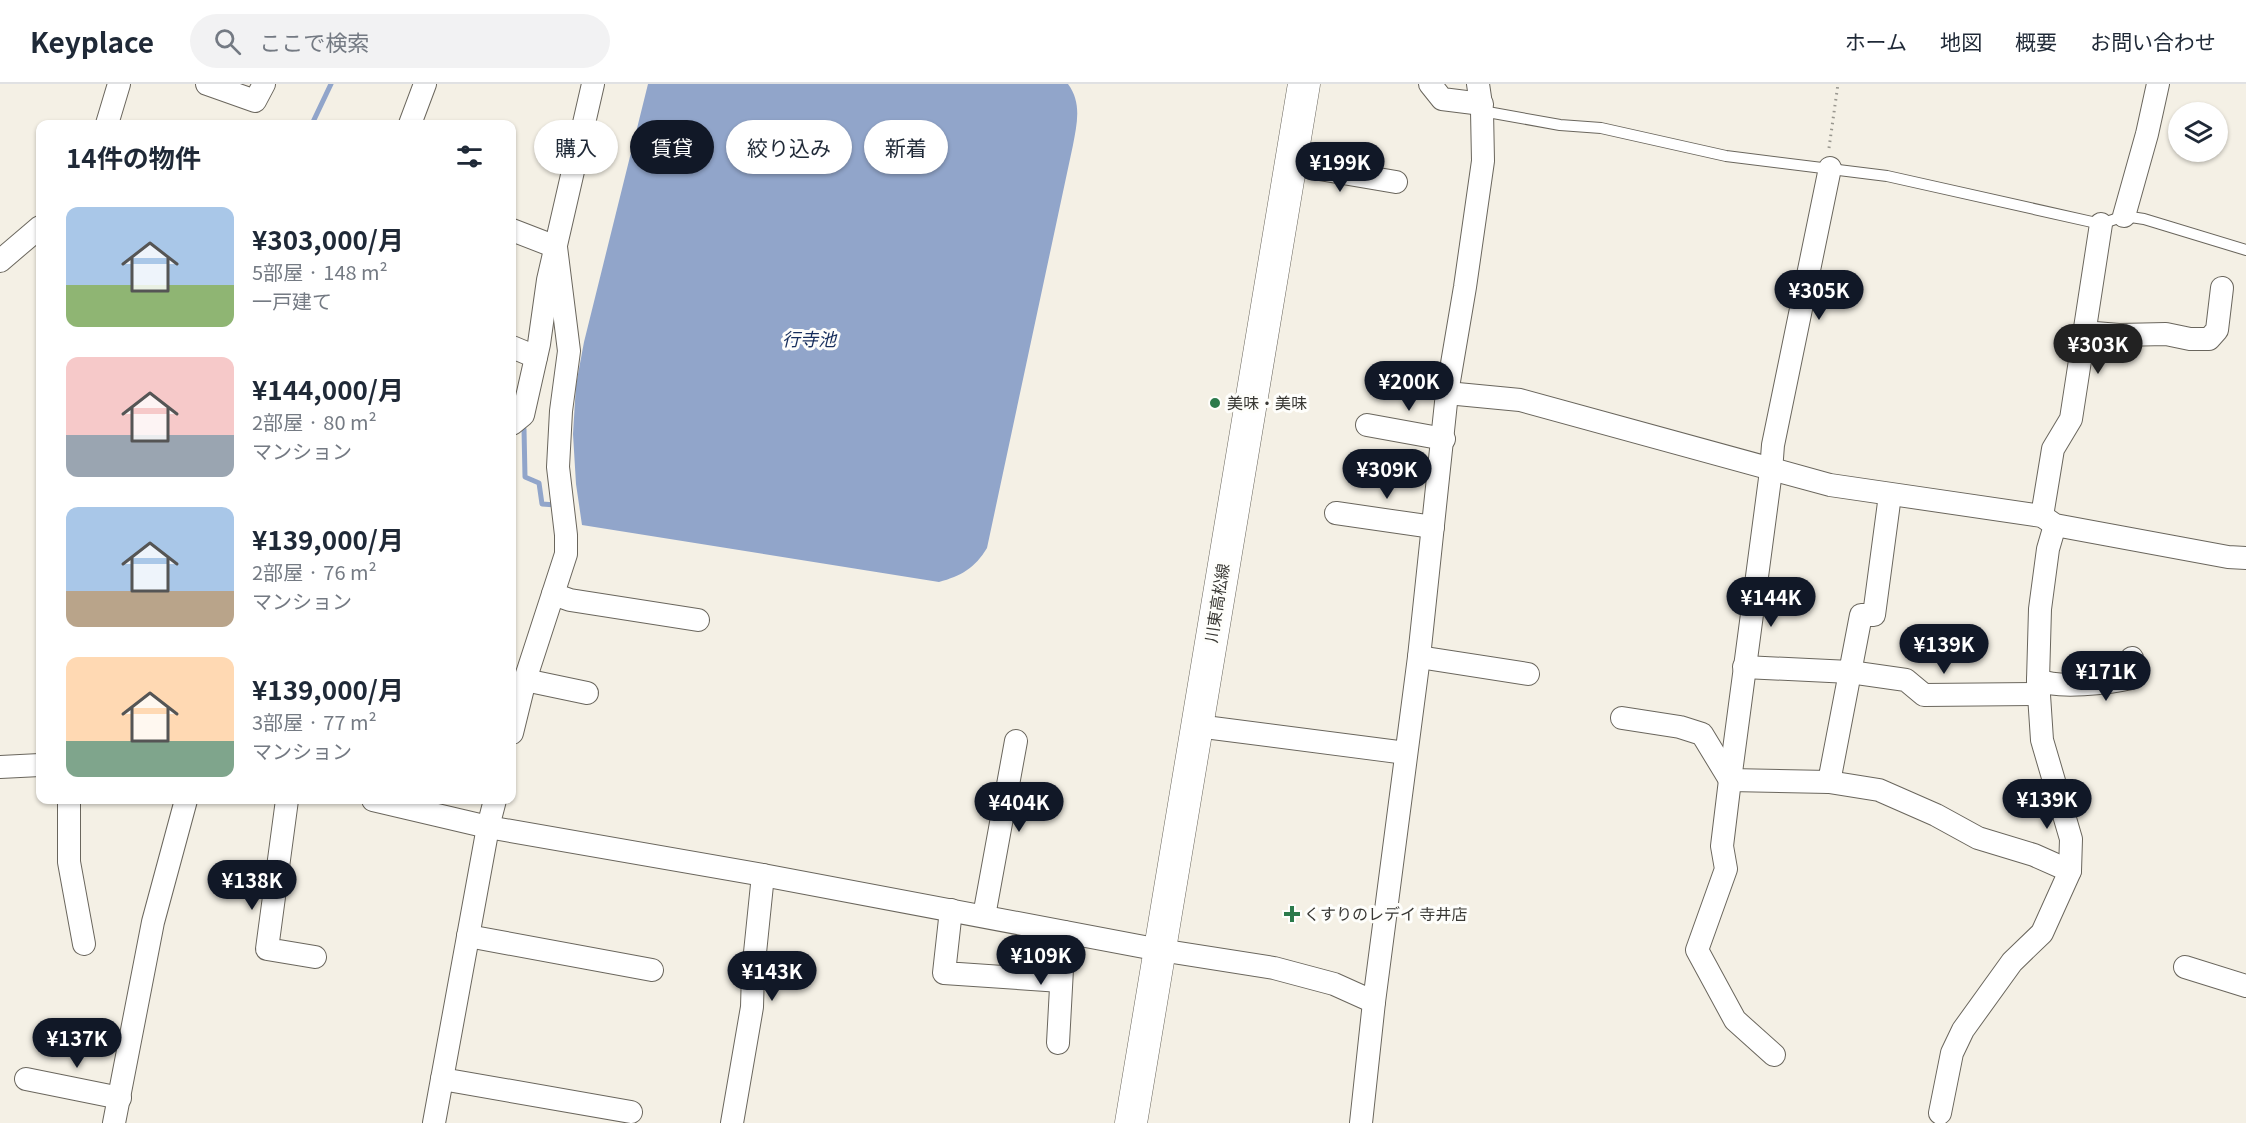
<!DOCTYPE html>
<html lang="ja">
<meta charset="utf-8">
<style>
:root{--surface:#fff;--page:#f2f2f3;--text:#1f2937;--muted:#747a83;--line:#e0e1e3;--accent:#111827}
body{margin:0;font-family:Georgia,"Noto Sans JP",serif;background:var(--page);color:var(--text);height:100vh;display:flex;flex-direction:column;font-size:22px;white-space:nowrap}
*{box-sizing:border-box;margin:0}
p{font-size:20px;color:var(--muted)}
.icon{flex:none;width:33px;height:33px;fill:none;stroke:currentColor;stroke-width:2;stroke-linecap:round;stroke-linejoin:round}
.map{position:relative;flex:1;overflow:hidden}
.panel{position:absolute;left:36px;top:36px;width:480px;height:684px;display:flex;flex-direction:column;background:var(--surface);border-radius:12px;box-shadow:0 2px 4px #0004}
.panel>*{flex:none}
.banner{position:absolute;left:534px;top:36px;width:570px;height:54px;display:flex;gap:12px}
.buttons{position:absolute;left:2168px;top:18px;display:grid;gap:12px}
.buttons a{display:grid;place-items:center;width:60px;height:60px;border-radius:50%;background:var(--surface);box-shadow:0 2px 4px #0004;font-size:30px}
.price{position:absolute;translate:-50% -51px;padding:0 14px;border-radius:21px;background:var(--accent);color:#fff;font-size:20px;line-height:39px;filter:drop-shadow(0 2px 3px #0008)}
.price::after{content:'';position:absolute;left:50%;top:36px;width:18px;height:14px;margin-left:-9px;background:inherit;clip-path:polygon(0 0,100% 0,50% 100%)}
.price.on{background:#222;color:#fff}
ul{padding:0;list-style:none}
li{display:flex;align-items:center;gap:18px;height:150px;padding:0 30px}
li span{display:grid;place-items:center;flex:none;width:168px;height:120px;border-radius:12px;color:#555}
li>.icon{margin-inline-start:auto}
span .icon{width:72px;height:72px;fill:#fffc;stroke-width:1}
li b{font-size:26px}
h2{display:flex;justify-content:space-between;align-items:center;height:72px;padding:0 30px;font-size:26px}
.chip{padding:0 21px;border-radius:27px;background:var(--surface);box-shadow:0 2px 4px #0004;font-size:21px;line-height:54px}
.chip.on{background:var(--accent);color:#fff}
header{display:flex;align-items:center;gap:36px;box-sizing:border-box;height:84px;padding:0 30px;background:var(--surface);border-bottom:2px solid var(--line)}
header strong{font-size:28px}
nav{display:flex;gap:33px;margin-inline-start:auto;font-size:21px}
.search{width:420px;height:54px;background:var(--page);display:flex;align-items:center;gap:15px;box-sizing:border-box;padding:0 21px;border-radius:33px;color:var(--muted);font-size:22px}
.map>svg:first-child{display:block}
.water{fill:#91a5ca}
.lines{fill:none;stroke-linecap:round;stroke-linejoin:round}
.stream{stroke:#91a5ca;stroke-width:5}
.service-casing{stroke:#6a665d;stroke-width:12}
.minor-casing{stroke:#6a665d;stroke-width:24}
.secondary-casing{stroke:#6a665d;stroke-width:33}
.path{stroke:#98968e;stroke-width:3;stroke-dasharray:1.5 4.5;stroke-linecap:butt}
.service{stroke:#fff;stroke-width:10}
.minor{stroke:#fff;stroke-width:22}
.secondary{stroke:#fff;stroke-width:32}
.poi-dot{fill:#2b7a4b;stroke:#fefefb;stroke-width:2}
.labels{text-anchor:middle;stroke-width:6;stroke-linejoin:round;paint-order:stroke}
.poi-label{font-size:16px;fill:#393834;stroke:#fefefb;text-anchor:start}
.street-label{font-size:16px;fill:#393834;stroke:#fefefb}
.water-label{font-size:18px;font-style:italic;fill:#172e5c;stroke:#fefefb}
</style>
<header>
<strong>Keyplace</strong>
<div class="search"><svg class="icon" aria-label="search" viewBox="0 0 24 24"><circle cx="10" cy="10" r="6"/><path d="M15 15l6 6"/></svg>ここで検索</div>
<nav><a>ホーム</a><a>地図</a><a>概要</a><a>お問い合わせ</a></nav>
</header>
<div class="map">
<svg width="2246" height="1039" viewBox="0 0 2246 1039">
<rect width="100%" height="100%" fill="#f4f0e5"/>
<path class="water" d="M648,0H1068C1082,19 1077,39 1073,61L987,464C975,484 961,492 939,498L582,441L576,400L573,350L576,301L584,258Z"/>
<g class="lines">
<g class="stream">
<polyline points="312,40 331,0"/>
<polyline points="524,345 525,393 539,399 542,420 556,421"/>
</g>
<defs>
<polyline id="service" points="1482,27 1560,41 1601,44 1726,72 1887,92 2101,140 2124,132 2144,135 2246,166"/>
<g id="minor">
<polyline points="207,0 255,17 264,0"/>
<polyline points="1430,0 1442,15 1482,20"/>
<polyline points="107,40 119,0"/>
<polyline points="410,40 425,0"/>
<polyline points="1290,80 1396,98"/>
<polyline points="2124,132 2147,50 2158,0"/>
<polyline points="512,146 556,163 569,267 561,327 558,383 566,451 566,470 525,596 512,649"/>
<polyline points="0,177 40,143"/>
<polyline points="2083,248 2119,251 2166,250 2190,255 2209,255 2217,246 2222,204"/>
<polyline points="512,263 536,273"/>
<polyline points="1447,309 1520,316 1830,401 2042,432 2055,441 2228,473 2246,474"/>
<polyline points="512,340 523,331 539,260 548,196 593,0"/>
<polyline points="1367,341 1444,355"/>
<polyline points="1336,429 1433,443"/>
<polyline points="2042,432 2053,365 2071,335 2101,140"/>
<polyline points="553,510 570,516 698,536"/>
<polyline points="1419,573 1528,590"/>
<polyline points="1744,583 1850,588 1906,596 1924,611 2039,610"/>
<polyline points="525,596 587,609"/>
<path d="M2038,596C2058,605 2109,599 2131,594L2132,574"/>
<polyline points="1622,634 1680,643 1702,650 1730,696"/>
<polyline points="1197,642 1406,669"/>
<polyline points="0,683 40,681"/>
<polyline points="1730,696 1771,387 1773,361 1830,84"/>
<polyline points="1829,698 1879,706 1936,731 1978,754 2034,771 2070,787"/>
<polyline points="69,716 69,778 84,860"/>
<polyline points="287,716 267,865 315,873"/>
<polyline points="373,716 488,743 763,791 1160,866 1274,884 1334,900 1374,918"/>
<polyline points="951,826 944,889 1061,897"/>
<polyline points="984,832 1016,657"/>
<polyline points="468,852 652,886"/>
<polyline points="2185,883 2246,902"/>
<polyline points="1058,959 1064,848"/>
<polyline points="1774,971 1735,936 1697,866 1726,785 1722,762 1730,696 1829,698 1861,531 1874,531 1890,411"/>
<polyline points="26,995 120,1014"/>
<polyline points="442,995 631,1028"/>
<polyline points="1940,1029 1952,969 1963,946 2012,878 2042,849 2070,787 2071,755 2042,656 2038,596 2040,525 2048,465 2055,441"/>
<polyline points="114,1039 153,838 186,716"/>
<polyline points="434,1039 488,743 495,716"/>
<polyline points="732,1039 752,923 753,888 763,791"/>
<polyline points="1361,1039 1374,918 1419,573 1447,309 1465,203 1483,77 1482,27 1478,0"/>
</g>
<polyline id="secondary" points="1131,1039 1304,0"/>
</defs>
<use href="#service" class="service-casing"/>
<use href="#minor" class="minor-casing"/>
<use href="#secondary" class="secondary-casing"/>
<polyline class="path" points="1829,64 1838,0"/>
<use href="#service" class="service"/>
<use href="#minor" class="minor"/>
<use href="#secondary" class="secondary"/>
</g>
<g class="poi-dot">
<circle cx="1215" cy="319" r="6"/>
<path d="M1289 821h6v6h6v6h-6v6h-6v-6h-6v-6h6z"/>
</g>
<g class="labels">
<g class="poi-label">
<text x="1227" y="325">美味・美味</text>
<text x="1304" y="836">くすりのレデイ 寺井店</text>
</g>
<g class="street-label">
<text transform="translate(1217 519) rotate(-81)" y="6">川東高松線</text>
</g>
<g class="water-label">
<text x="809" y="262">行寺池</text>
</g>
</g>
</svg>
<div class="buttons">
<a><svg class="icon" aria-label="layers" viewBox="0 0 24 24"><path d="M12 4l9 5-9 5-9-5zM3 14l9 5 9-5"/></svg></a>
</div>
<b class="price" style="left:1340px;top:109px">¥199K</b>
<b class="price" style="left:1819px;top:237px">¥305K</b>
<b class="price on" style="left:2098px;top:291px">¥303K</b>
<b class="price" style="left:1409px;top:328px">¥200K</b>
<b class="price" style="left:1387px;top:416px">¥309K</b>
<b class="price" style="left:1771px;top:544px">¥144K</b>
<b class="price" style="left:1944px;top:591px">¥139K</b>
<b class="price" style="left:2106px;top:618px">¥171K</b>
<b class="price" style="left:2047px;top:746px">¥139K</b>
<b class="price" style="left:1019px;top:749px">¥404K</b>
<b class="price" style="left:252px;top:827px">¥138K</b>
<b class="price" style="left:1041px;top:902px">¥109K</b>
<b class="price" style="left:772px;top:918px">¥143K</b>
<b class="price" style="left:77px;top:985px">¥137K</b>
<div class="banner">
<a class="chip">購入</a>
<a class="chip on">賃貸</a>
<a class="chip">絞り込み</a>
<a class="chip">新着</a>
</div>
<section class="panel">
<h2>14件の物件<svg class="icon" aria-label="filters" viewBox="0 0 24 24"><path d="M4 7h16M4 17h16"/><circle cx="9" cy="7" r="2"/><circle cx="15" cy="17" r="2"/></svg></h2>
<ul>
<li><span style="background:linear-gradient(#a9c7e8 65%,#8fb573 0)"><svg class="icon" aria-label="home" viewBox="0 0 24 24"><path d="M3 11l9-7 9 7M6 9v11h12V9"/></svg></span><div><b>¥303,000/月</b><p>5部屋 · 148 m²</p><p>一戸建て</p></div></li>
<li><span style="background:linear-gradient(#f6c9c9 65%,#9aa5b1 0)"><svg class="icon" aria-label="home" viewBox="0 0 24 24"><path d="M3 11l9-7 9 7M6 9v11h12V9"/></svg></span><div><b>¥144,000/月</b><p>2部屋 · 80 m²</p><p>マンション</p></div></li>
<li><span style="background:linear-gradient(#a9c7e8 70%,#b9a48a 0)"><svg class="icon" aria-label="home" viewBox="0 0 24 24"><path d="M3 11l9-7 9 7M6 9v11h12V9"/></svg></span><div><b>¥139,000/月</b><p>2部屋 · 76 m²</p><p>マンション</p></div></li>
<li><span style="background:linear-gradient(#ffd9b3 70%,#7fa58c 0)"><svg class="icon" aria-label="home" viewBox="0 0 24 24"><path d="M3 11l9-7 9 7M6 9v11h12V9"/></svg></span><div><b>¥139,000/月</b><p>3部屋 · 77 m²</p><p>マンション</p></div></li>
</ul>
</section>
</div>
